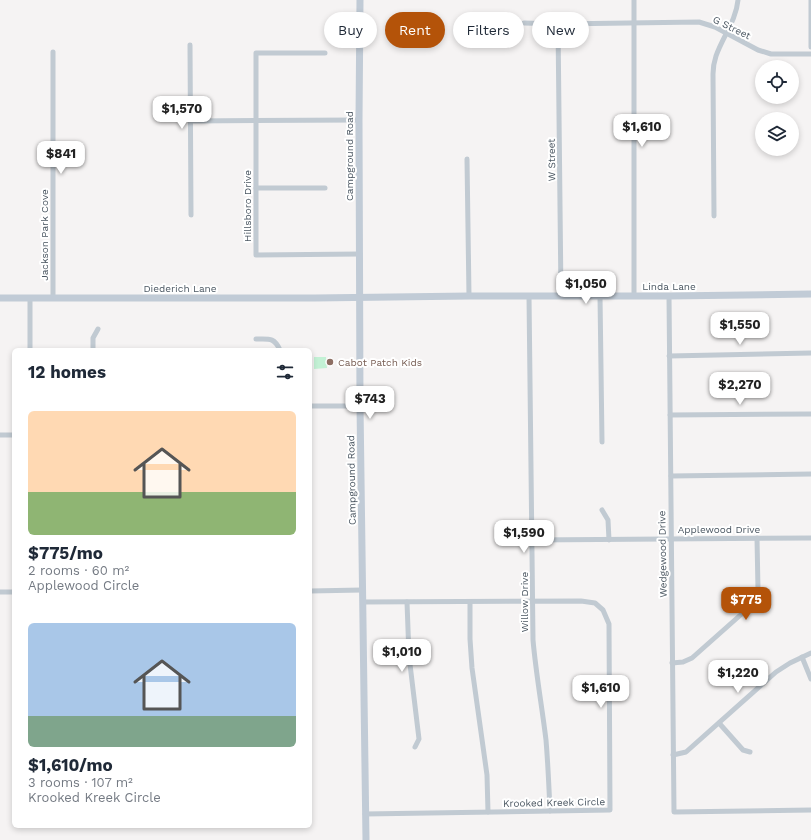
<!DOCTYPE html>
<meta charset="utf-8">
<style>
:root{--surface:#fff;--page:#f6f6f7;--text:#1f2937;--muted:#747a83;--accent:#b45309}
body{margin:0;font-family:"Work Sans",sans-serif;background:var(--page);color:var(--text);height:100vh;display:flex;flex-direction:column;font-size:15px;white-space:nowrap}
*{box-sizing:border-box;margin:0}
p{font-size:13px;color:var(--muted)}
.icon{flex:none;width:22px;height:22px;fill:none;stroke:currentColor;stroke-width:2;stroke-linecap:round;stroke-linejoin:round}
.map{position:relative;flex:1;overflow:hidden}
.panel{position:absolute;left:12px;top:348px;width:300px;height:480px;display:flex;flex-direction:column;background:var(--surface);border-radius:6px;box-shadow:0 2px 6px #0003}
.panel>*{flex:none}
.hud{position:absolute;left:324px;top:12px;width:380px;height:36px;display:flex;gap:8px}
.fabs{position:absolute;left:755px;top:60px;display:grid;gap:8px}
.fabs a{display:grid;place-items:center;width:44px;height:44px;border-radius:50%;background:var(--surface);box-shadow:0 2px 6px #0003;font-size:20px}
.price{position:absolute;translate:-50% -34px;padding:0 9px;border-radius:8px;background:#fff;color:#222;font-size:13px;line-height:26px;filter:drop-shadow(0 1px 2px #0008)}
.price::after{content:'';position:absolute;left:50%;top:24px;width:12px;height:9px;margin-left:-6px;background:inherit;clip-path:polygon(0 0,100% 0,50% 100%)}
.price.on{background:var(--accent);color:#fff}
ul{padding:0;list-style:none}
li{display:grid;align-content:center;gap:8px;height:212px;padding:0 16px}
li span{display:grid;place-items:center;height:124px;border-radius:6px;color:#555}
li>.icon{margin-inline-start:auto}
span .icon{width:72px;height:72px;fill:#fffc;stroke-width:1}
li b{font-size:17px}
h2{display:flex;justify-content:space-between;align-items:center;height:48px;padding:0 16px;font-size:17px}
.tag{padding:0 14px;border-radius:18px;background:var(--surface);box-shadow:0 2px 6px #0003;font-size:14px;line-height:36px}
.tag.on{background:var(--accent);color:#fff}
.map>svg:first-child{display:block}
.green{fill:#c3f1d5}
.lines{fill:none;stroke-linecap:round;stroke-linejoin:round}
.street{stroke:#c1cad2;stroke-width:5}
.secondary{stroke:#c1cbd6;stroke-width:7}
.education-dot{fill:#8d6e63;stroke:#fff;stroke-width:1.5}
.labels{text-anchor:middle;stroke-width:4;stroke-linejoin:round;paint-order:stroke}
.street-label{font-size:10px;fill:#4a5661;stroke:#fff}
.education-label{font-size:10px;fill:#785e54;stroke:#fff;text-anchor:start}
</style>
<div class="map">
<svg width="811" height="840" viewBox="0 0 811 840">
<rect width="100%" height="100%" fill="#f5f3f3"/>
<polygon class="green" points="314,357 326,357 327,368 314,369"/>
<g class="lines">
<g class="street">
<polyline points="634,0 634,296"/>
<polyline points="811,0 811,47"/>
<polyline points="524,23 558,24 699,22 715,27 758,50 771,54 811,54"/>
<polyline points="558,24 561,296"/>
<polyline points="190,45 191,215"/>
<polyline points="53,52 53,298"/>
<polyline points="325,53 256,53 256,255 360,254"/>
<polyline points="190,121 359,120"/>
<polyline points="467,159 469,296"/>
<polyline points="256,188 325,188"/>
<path d="M714,216L713,74C713,68 714,62 716,56C723,36 736,21 738,0"/>
<path d="M529,296L533,640C536,674 542,707 546,740C548,764 549,787 550,811"/>
<polyline points="600,296 602,442"/>
<polyline points="669,296 674,812 811,810"/>
<polyline points="30,298 30,350"/>
<path d="M256,339C269,339 274,337 280,350"/>
<polyline points="93,350 93,338 98,329"/>
<polyline points="669,356 811,353"/>
<polyline points="310,406 360,406"/>
<polyline points="670,415 811,414"/>
<polyline points="0,435 14,435"/>
<polyline points="671,476 811,474"/>
<polyline points="602,510 608,520 609,540"/>
<polyline points="532,540 811,538"/>
<polyline points="310,591 362,590"/>
<polyline points="0,592 14,592"/>
<polyline points="363,602 581,601 595,603 603,610 609,624 610,810 365,814"/>
<polyline points="407,602 409,656 419,739 415,747"/>
<polyline points="470,602 470,639 472,668 487,775 488,812"/>
<polyline points="802,657 811,679"/>
<polyline points="672,663 683,662 692,658 754,603 758,590 757,538"/>
<polyline points="719,723 743,750 750,752"/>
<polyline points="673,755 686,752 776,672 790,663 811,653"/>
</g>
<g class="secondary">
<polyline points="360,0 359,120 360,406 366,840"/>
<polyline points="0,298 315,298 469,296 669,296 811,294"/>
</g>
</g>
<circle class="education-dot" cx="330" cy="362" r="4"/>
<g class="labels">
<g class="street-label">
<text transform="translate(732 27) rotate(26)" y="4">G Street</text>
<text transform="translate(349 156) rotate(-90)" y="4">Campground Road</text>
<text transform="translate(551 160) rotate(-91)" y="4">W Street</text>
<text transform="translate(247 206) rotate(-90)" y="4">Hillsboro Drive</text>
<text transform="translate(44 235) rotate(-90)" y="4">Jackson Park Cove</text>
<text x="669" y="290">Linda Lane</text>
<text x="180" y="292">Diederich Lane</text>
<text transform="translate(351 480) rotate(-91)" y="4">Campground Road</text>
<text x="719" y="533">Applewood Drive</text>
<text transform="translate(662 554) rotate(-91)" y="4">Wedgewood Drive</text>
<text transform="translate(524 602) rotate(-90)" y="4">Willow Drive</text>
<text transform="translate(554 802) rotate(-1)" y="4">Krooked Kreek Circle</text>
</g>
<g class="education-label">
<text x="338" y="366">Cabot Patch Kids</text>
</g>
</g>
</svg>
<div class="fabs">
<a><svg class="icon" aria-label="locate" viewBox="0 0 24 24"><circle cx="12" cy="12" r="6"/><path d="M12 2v4M12 18v4M2 12h4M18 12h4"/></svg></a>
<a><svg class="icon" aria-label="layers" viewBox="0 0 24 24"><path d="M12 4l9 5-9 5-9-5zM3 14l9 5 9-5"/></svg></a>
</div>
<b class="price" style="left:182px;top:130px">$1,570</b>
<b class="price" style="left:642px;top:148px">$1,610</b>
<b class="price" style="left:61px;top:175px">$841</b>
<b class="price" style="left:586px;top:305px">$1,050</b>
<b class="price" style="left:740px;top:346px">$1,550</b>
<b class="price" style="left:740px;top:406px">$2,270</b>
<b class="price" style="left:370px;top:420px">$743</b>
<b class="price" style="left:524px;top:554px">$1,590</b>
<b class="price on" style="left:746px;top:621px">$775</b>
<b class="price" style="left:402px;top:673px">$1,010</b>
<b class="price" style="left:738px;top:694px">$1,220</b>
<b class="price" style="left:601px;top:709px">$1,610</b>
<div class="hud">
<a class="tag">Buy</a>
<a class="tag on">Rent</a>
<a class="tag">Filters</a>
<a class="tag">New</a>
</div>
<section class="panel">
<h2>12 homes<svg class="icon" aria-label="filters" viewBox="0 0 24 24"><path d="M4 7h16M4 17h16"/><circle cx="9" cy="7" r="2"/><circle cx="15" cy="17" r="2"/></svg></h2>
<ul>
<li><span style="background:linear-gradient(#ffd9b3 65%,#8fb573 0)"><svg class="icon" aria-label="home" viewBox="0 0 24 24"><path d="M3 11l9-7 9 7M6 9v11h12V9"/></svg></span><div><b>$775/mo</b><p>2 rooms · 60 m²</p><p>Applewood Circle</p></div></li>
<li><span style="background:linear-gradient(#a9c7e8 75%,#7fa58c 0)"><svg class="icon" aria-label="home" viewBox="0 0 24 24"><path d="M3 11l9-7 9 7M6 9v11h12V9"/></svg></span><div><b>$1,610/mo</b><p>3 rooms · 107 m²</p><p>Krooked Kreek Circle</p></div></li>
</ul>
</section>
</div>
